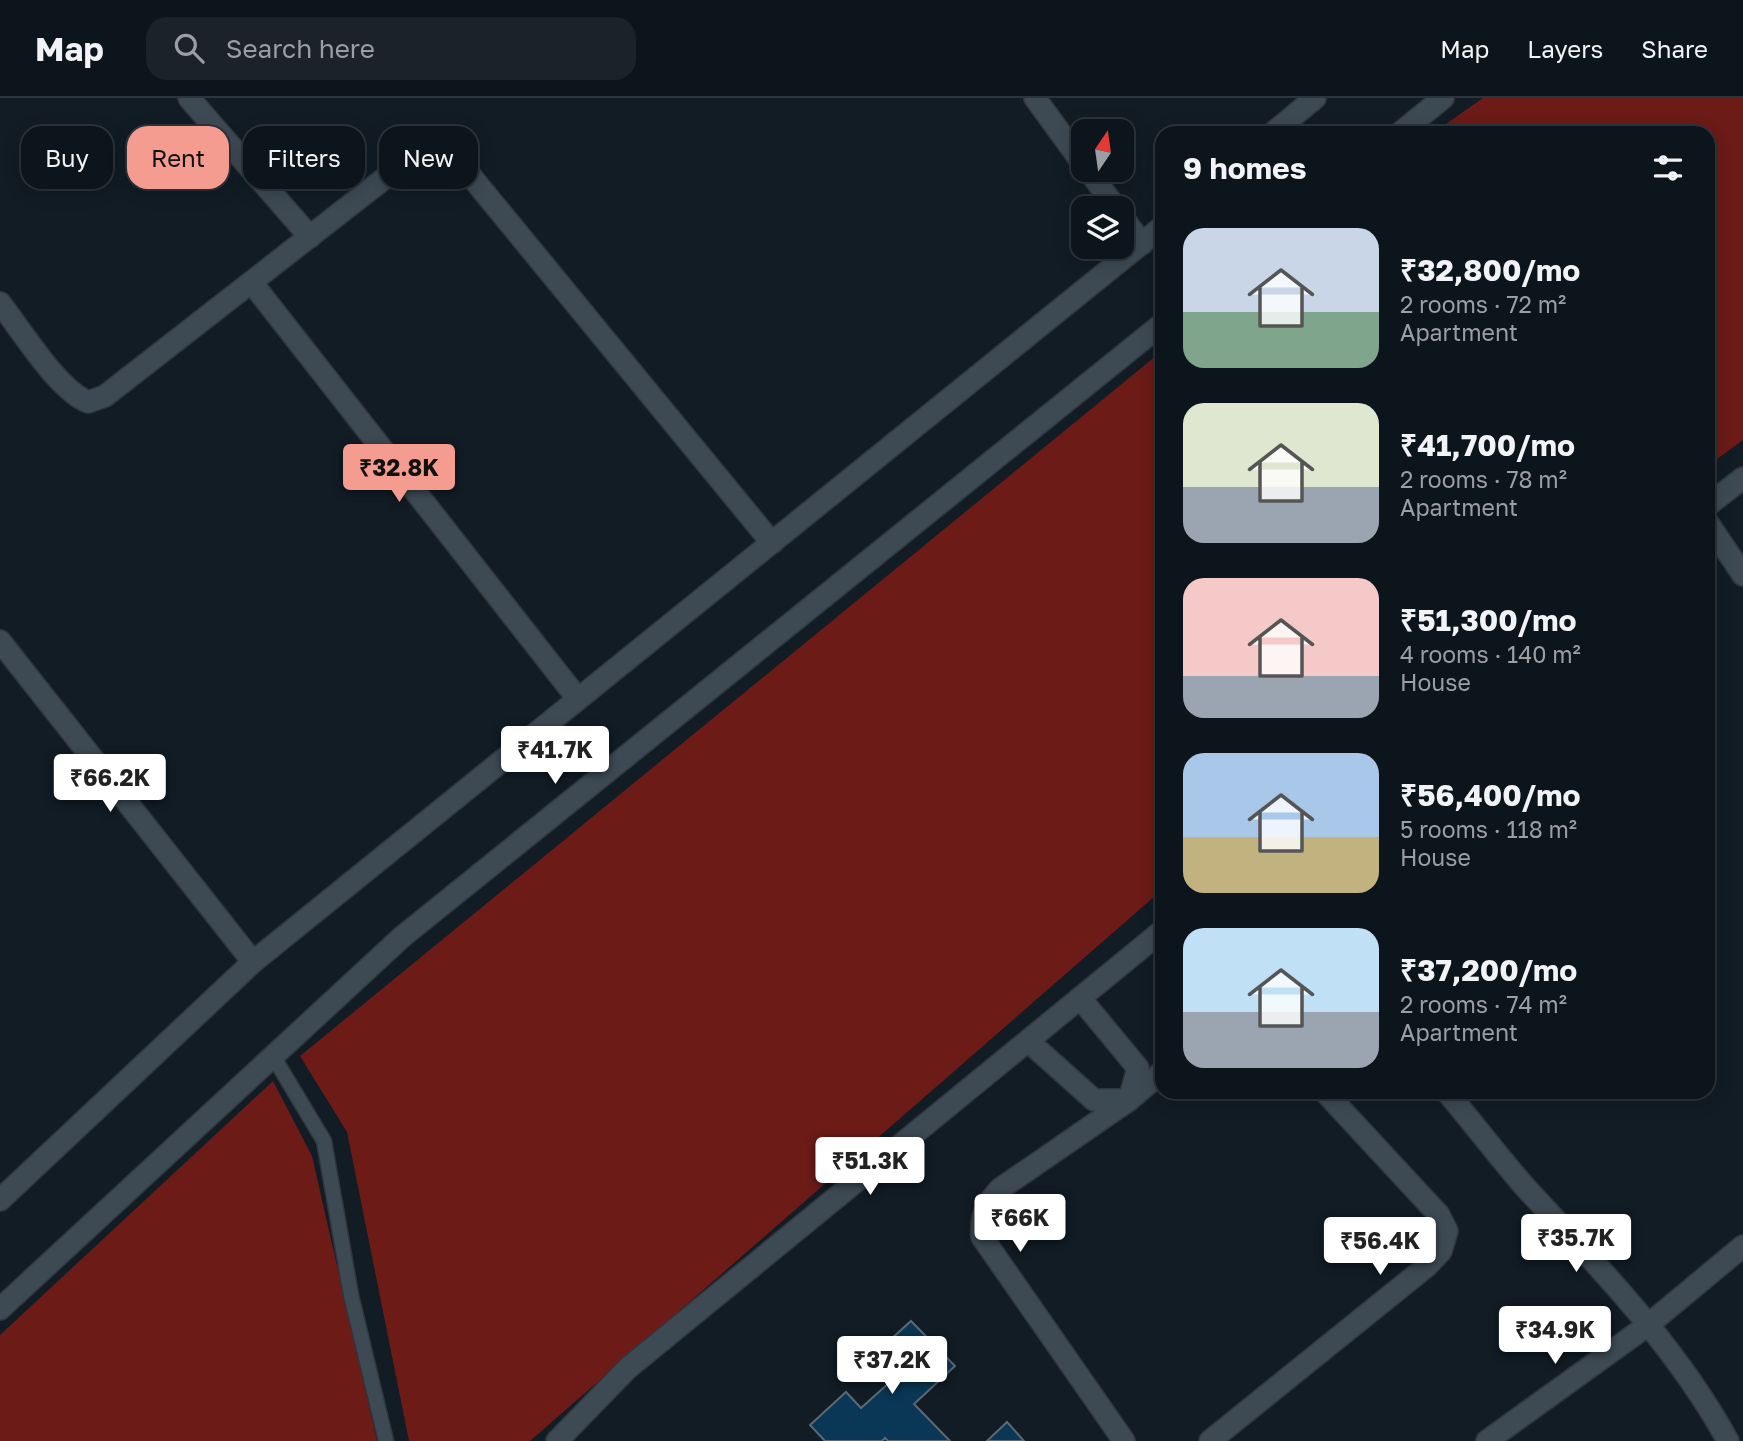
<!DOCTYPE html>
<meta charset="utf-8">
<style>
:root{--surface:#0d151c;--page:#1b2229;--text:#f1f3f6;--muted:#9a9fa3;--line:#2d343b;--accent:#f59c91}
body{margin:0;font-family:"Golos Text",sans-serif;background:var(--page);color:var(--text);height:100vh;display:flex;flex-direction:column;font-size:26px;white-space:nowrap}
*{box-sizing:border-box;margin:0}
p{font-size:23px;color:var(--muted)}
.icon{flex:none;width:38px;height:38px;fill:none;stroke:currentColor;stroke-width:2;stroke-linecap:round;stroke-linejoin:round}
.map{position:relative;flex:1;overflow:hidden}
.sheet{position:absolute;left:1155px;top:28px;width:560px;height:973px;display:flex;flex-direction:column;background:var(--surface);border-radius:21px;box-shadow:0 4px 18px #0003,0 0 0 2px var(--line)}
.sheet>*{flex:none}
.top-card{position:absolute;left:21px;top:28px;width:665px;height:63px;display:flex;gap:14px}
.needle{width:46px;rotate:13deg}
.buttons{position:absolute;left:1071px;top:21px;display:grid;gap:14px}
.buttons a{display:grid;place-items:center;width:63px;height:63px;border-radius:14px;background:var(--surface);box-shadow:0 4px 18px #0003,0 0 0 2px var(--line);font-size:35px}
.price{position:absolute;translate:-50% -60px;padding:0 16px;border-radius:7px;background:#fff;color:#222;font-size:23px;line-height:46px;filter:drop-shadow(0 2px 4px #0008)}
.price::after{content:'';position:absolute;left:50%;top:42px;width:21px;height:16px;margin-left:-10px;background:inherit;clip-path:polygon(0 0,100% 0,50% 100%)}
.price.active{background:var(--accent);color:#111}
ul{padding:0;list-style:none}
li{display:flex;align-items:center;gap:21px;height:175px;padding:0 28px}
li span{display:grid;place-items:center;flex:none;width:196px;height:140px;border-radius:21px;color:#555}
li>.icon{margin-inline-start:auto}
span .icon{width:84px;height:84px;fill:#fffc;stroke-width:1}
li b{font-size:30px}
h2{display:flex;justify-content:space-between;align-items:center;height:84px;padding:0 28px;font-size:30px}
.pill{padding:0 24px;border-radius:21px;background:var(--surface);box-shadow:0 4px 18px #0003,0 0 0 2px var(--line);font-size:24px;line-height:63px}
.pill.active{background:var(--accent);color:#111}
header{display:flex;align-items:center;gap:42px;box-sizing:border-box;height:98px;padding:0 35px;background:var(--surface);border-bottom:2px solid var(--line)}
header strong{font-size:33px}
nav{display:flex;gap:38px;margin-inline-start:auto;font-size:24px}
.search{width:490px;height:63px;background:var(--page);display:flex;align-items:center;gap:18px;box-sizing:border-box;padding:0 24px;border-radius:21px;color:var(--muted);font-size:26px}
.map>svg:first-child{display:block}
.green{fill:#6c1b17}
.building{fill:#0a3755;stroke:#5c6974;stroke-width:2}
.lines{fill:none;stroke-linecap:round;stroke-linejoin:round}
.lane-casing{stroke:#30363d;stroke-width:17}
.street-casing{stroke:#30363d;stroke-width:24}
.secondary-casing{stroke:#30363d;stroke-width:24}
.lane{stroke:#3d4a54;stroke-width:14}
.street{stroke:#3d4a54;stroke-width:21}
.secondary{stroke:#3d4a54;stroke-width:21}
</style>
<header>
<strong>Map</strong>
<div class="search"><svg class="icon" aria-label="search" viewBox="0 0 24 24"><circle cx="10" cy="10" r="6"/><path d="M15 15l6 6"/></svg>Search here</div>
<nav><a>Map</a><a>Layers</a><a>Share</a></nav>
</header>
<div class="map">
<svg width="1743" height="1343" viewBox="0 0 1743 1343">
<rect width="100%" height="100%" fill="#111c25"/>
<g class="green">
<polygon points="1483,0 1743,0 1743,342 1713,364 1708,359 1708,35 1433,35"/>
<polygon points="1162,253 1162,792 530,1343 409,1343 347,1034 300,958"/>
<polygon points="273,983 312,1058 377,1343 0,1343 0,1237"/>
</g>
<g class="building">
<polygon points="911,1223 955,1268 914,1306 950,1343 888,1343 885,1340 882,1343 825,1343 810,1327 846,1294 861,1310 890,1284 869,1261"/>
<polygon points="1007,1324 1024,1343 987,1343"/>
</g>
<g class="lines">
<defs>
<polyline id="lane" points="273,958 324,1043 351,1197 386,1343"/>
<g id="street">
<polyline points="189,0 310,139"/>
<polyline points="1035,0 1083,66"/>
<polyline points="1088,72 1116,110"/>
<polyline points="1122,118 1142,146"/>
<polyline points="252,185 578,601"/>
<path d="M0,205C22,233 57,291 88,304L105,298L417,55C434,47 441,48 456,60L772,445"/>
<polyline points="1708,407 1743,380"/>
<polyline points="1708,425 1743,477"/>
<polyline points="0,543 253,864"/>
<polyline points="1028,943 1094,1002 1129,1002 1138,970 1080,900"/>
<path d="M1447,994C1473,1025 1498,1058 1525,1089C1598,1168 1676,1248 1728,1343"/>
<polyline points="557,1343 628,1270 1162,833"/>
<path d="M1124,1343L982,1139C980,1118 986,1106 1000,1091L1129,1002L1162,974"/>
<polyline points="1210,1343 1427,1168 1441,1153 1447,1133 1439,1117 1325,994"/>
<polyline points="1487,1343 1648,1227 1743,1148"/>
</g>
<g id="secondary">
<polyline points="1273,35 1315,0"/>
<polyline points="1400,35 1443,0"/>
<polyline points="0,1102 253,864 1162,129"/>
<polyline points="0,1211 402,839 1162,226"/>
</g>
</defs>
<use href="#lane" class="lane-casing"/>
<use href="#street" class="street-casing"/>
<use href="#secondary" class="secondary-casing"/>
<use href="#lane" class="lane"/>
<use href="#street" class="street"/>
<use href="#secondary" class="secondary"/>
</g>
</svg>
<div class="buttons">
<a><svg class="needle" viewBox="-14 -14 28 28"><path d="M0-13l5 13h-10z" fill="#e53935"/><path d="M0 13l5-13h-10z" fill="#9a9fa3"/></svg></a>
<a><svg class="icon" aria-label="layers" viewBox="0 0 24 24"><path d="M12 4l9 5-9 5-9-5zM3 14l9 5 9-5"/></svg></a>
</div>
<b class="price active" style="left:399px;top:406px">₹32.8K</b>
<b class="price" style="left:555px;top:688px">₹41.7K</b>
<b class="price" style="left:110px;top:716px">₹66.2K</b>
<b class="price" style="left:870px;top:1099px">₹51.3K</b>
<b class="price" style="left:1020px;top:1156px">₹66K</b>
<b class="price" style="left:1576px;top:1176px">₹35.7K</b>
<b class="price" style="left:1380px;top:1179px">₹56.4K</b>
<b class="price" style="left:1555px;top:1268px">₹34.9K</b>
<b class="price" style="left:892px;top:1298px">₹37.2K</b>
<div class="top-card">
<a class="pill">Buy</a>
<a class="pill active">Rent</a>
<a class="pill">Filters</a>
<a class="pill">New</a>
</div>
<section class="sheet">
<h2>9 homes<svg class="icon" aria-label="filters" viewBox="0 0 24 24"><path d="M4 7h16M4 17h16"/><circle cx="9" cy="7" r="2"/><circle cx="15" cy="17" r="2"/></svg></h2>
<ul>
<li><span style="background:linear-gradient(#c9d6e8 60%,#7fa58c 0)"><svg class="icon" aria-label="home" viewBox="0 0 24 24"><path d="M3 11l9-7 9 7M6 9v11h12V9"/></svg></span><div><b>₹32,800/mo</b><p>2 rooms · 72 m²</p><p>Apartment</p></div></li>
<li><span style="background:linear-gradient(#dfe7d0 60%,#9aa5b1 0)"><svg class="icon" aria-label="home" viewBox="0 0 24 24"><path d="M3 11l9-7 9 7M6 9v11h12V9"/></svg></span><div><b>₹41,700/mo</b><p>2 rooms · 78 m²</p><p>Apartment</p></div></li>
<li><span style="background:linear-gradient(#f6c9c9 70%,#9aa5b1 0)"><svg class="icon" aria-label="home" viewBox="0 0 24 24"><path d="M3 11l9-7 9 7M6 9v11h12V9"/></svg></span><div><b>₹51,300/mo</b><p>4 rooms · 140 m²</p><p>House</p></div></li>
<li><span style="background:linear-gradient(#a9c7e8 60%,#c2b280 0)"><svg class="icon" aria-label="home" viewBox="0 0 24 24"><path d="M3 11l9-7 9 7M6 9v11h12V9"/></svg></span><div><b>₹56,400/mo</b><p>5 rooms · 118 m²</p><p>House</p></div></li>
<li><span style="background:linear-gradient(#bfe0f5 60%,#9aa5b1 0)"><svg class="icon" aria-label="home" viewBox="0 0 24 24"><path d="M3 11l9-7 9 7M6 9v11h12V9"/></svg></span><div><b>₹37,200/mo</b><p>2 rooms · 74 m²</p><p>Apartment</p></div></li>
</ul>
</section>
</div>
